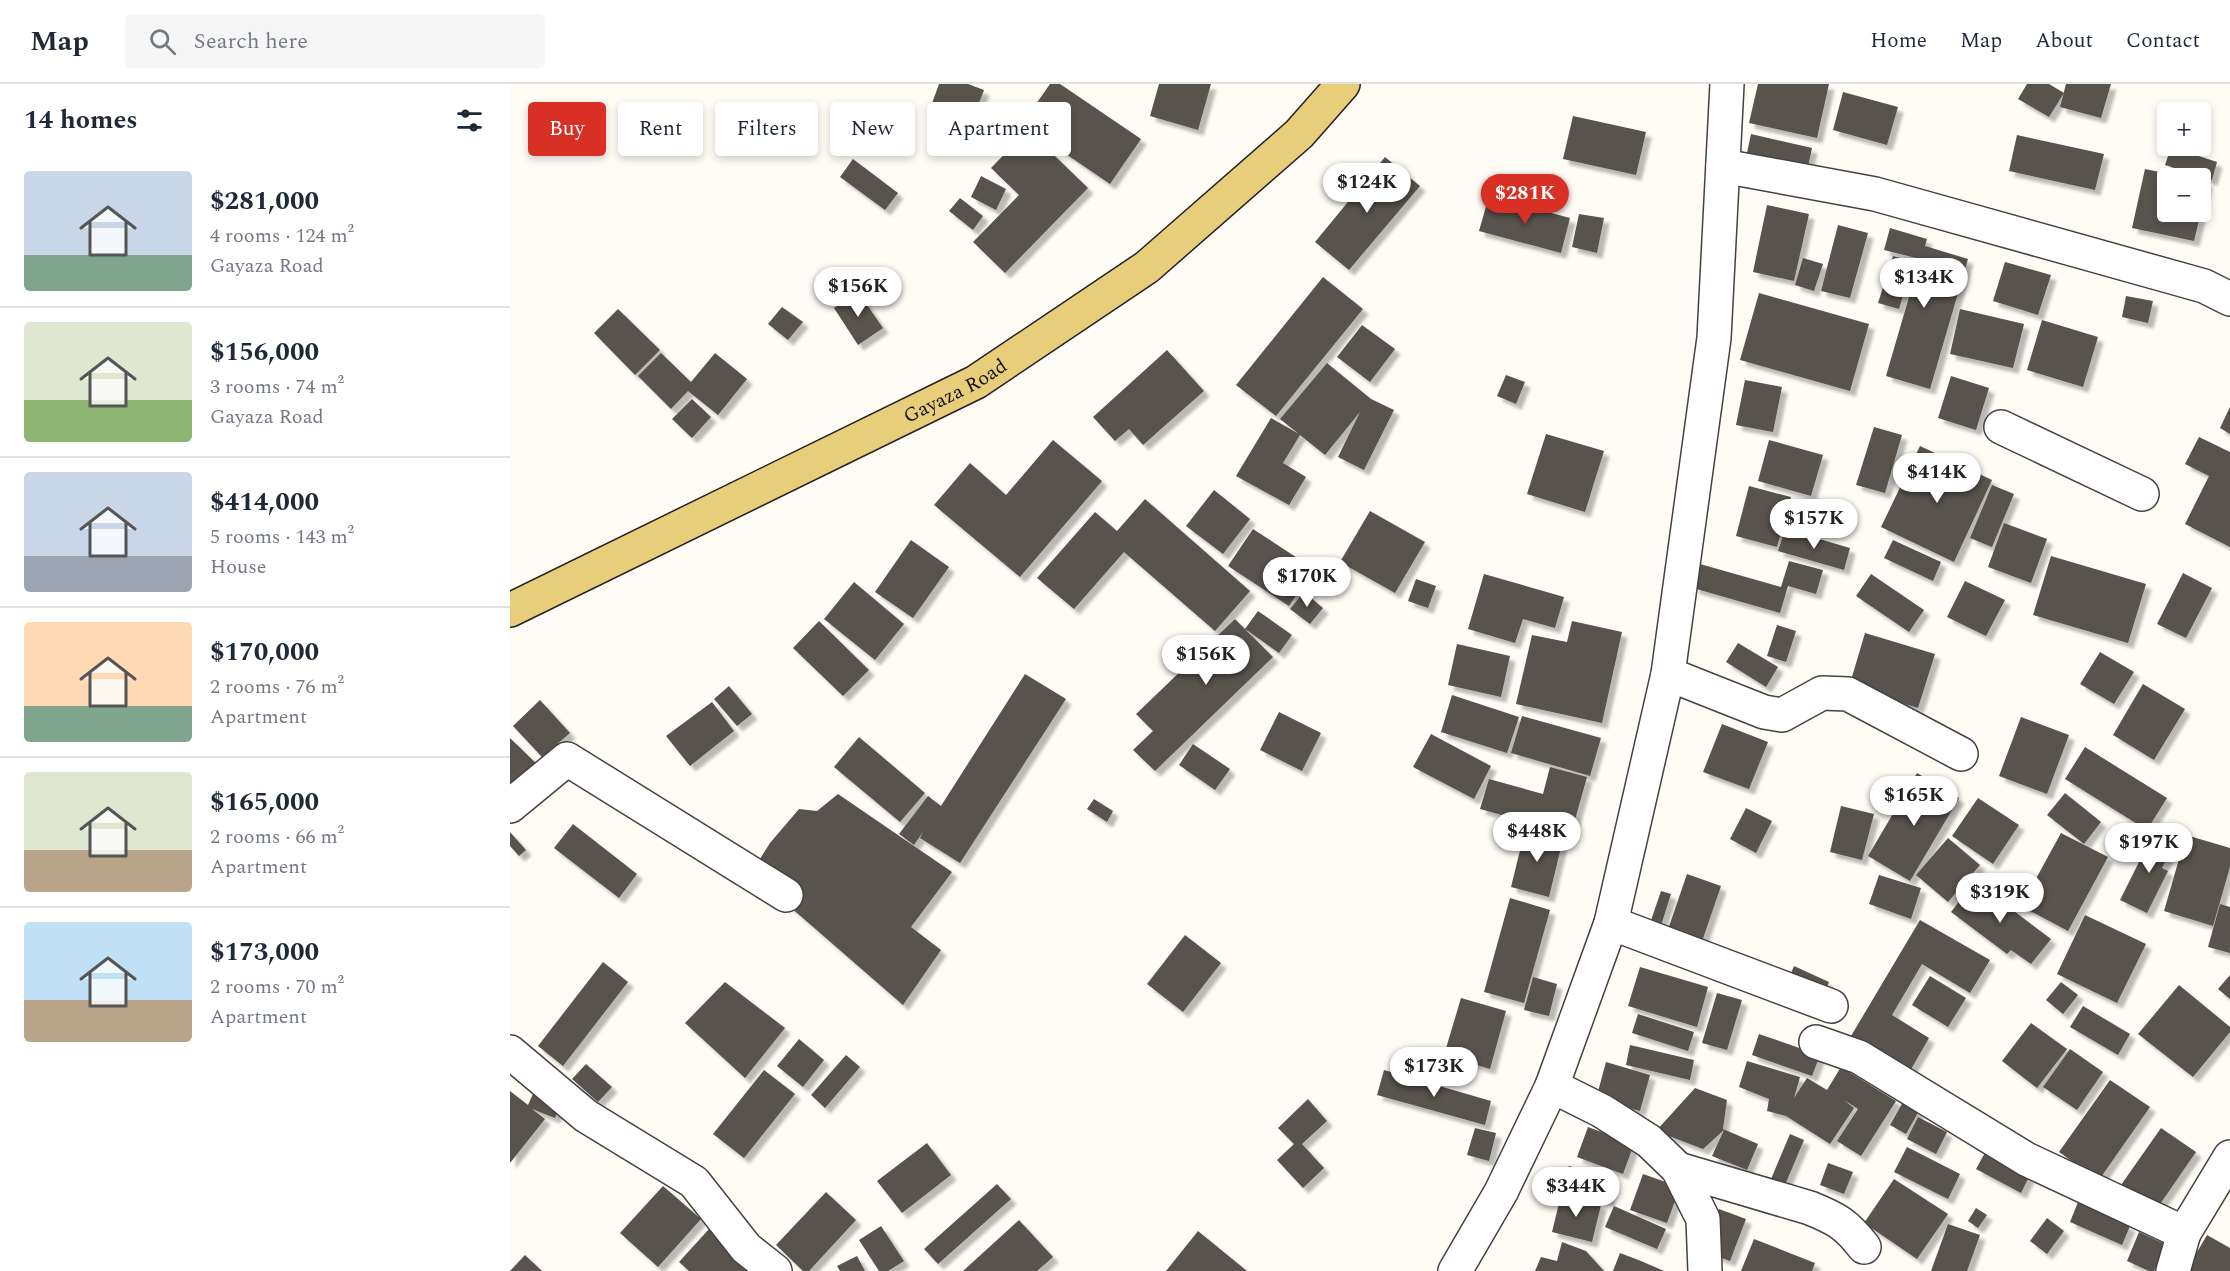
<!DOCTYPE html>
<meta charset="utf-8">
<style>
:root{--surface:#fff;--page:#f6f6f7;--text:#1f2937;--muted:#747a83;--line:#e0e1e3;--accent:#d93025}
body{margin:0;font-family:Spectral,serif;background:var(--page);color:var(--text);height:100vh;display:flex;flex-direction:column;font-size:22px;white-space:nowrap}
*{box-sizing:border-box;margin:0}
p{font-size:20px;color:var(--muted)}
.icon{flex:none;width:33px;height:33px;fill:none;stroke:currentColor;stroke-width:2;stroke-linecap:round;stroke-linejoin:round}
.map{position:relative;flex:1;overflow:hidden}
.drawer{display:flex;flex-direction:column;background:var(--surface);width:510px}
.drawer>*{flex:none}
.hud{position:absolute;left:18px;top:18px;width:570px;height:54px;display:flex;gap:12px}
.controls{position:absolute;left:1647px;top:18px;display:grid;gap:12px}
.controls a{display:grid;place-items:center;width:54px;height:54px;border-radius:6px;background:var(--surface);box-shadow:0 3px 9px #0003;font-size:30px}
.price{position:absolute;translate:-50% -51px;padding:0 14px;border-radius:21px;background:#fff;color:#222;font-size:20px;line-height:39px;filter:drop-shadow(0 2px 3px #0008)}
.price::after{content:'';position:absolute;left:50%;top:36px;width:18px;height:14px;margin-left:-9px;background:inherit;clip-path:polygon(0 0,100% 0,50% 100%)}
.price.active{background:var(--accent);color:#fff}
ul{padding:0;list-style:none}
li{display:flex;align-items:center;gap:18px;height:150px;padding:0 24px}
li+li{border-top:2px solid var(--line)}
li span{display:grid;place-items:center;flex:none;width:168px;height:120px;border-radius:6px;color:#555}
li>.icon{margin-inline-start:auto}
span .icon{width:72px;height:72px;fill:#fffc;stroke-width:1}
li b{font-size:26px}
h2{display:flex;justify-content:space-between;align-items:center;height:72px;padding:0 24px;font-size:26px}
.tag{padding:0 21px;border-radius:6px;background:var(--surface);box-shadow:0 3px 9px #0003;font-size:21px;line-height:54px}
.tag.active{background:var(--accent);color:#fff}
header{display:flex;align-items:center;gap:36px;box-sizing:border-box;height:84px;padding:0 30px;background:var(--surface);border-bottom:2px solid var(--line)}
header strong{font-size:28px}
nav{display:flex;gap:33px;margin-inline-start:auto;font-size:21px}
.search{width:420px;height:54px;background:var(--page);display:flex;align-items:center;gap:15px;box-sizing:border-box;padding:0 21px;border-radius:6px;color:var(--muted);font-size:22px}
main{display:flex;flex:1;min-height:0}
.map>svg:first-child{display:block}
.building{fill:#58524e;filter:url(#shadow)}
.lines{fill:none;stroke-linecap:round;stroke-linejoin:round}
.minor-casing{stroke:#434343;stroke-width:36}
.major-casing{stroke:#212121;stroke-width:36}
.minor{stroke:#fff;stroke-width:33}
.major{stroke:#e8ce7a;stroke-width:33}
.labels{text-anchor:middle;stroke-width:6;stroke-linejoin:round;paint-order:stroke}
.street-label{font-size:20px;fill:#101010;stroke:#fff}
</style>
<header>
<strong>Map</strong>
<div class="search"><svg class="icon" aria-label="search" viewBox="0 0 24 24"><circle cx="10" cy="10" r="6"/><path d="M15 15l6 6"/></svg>Search here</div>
<nav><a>Home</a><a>Map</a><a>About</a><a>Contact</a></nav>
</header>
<main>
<section class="drawer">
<h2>14 homes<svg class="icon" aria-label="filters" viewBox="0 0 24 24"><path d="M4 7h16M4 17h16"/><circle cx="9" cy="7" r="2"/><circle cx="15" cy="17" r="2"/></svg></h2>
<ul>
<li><span style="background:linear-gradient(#c9d6e8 70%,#7fa58c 0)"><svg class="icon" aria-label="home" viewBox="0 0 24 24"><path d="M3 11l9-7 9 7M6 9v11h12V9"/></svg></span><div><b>$281,000</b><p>4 rooms · 124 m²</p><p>Gayaza Road</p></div></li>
<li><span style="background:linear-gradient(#dfe7d0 65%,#8fb573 0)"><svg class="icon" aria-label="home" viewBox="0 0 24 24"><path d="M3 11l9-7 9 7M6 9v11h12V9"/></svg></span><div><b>$156,000</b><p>3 rooms · 74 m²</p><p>Gayaza Road</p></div></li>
<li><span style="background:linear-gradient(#c9d6e8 70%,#9aa5b1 0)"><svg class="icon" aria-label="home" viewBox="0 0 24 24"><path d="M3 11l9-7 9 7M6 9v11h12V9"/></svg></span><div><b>$414,000</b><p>5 rooms · 143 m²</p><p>House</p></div></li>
<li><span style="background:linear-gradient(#ffd9b3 70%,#7fa58c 0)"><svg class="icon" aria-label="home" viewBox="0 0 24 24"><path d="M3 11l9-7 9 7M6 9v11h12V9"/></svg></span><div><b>$170,000</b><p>2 rooms · 76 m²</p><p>Apartment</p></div></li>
<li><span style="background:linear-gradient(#dfe7d0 65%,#b9a48a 0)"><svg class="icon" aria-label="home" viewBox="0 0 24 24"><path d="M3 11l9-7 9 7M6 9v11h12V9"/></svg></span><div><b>$165,000</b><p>2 rooms · 66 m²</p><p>Apartment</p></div></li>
<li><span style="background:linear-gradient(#bfe0f5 65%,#b9a48a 0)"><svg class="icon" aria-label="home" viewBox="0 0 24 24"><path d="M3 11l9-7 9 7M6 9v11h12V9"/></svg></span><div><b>$173,000</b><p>2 rooms · 70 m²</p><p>Apartment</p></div></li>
</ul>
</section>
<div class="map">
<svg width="1720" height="1187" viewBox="0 0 1720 1187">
<defs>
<filter id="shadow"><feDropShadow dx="5.5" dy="5.5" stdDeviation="1.5" flood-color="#0004"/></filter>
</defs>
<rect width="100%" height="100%" fill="#fefcf5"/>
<g class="building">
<polygon points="429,0 458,0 474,6 462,37 421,22"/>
<polygon points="540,0 550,0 631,55 600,100 512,40"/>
<polygon points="649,0 701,0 688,46 640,32"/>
<polygon points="1248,0 1319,0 1307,54 1239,39"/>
<polygon points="1517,0 1539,0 1554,9 1539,33 1508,15"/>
<polygon points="1556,0 1601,0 1591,34 1550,23"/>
<polygon points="1333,8 1388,23 1377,61 1323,46"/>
<polygon points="1063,32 1136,48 1126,91 1053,75"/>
<polygon points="518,46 578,104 495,189 463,158 509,111 481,84"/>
<polygon points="1241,50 1302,64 1295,96 1234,83"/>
<polygon points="1507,51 1594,70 1585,106 1499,87"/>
<polygon points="1661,63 1707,78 1702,96 1655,81"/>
<polygon points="875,73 910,102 839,186 805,158"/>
<polygon points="343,75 388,109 375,126 330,93"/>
<polygon points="1635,85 1674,93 1658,94 1658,128 1691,128 1684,157 1622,144"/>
<polygon points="471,92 496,105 486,126 461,113"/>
<polygon points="1690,97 1697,98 1691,125 1690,125"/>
<polygon points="979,112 1060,134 1051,169 969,147"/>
<polygon points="450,114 473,132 463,146 439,127"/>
<polygon points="1257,121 1299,130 1284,197 1243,188"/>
<polygon points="1069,130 1094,134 1087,169 1062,163"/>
<polygon points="1328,141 1358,149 1340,214 1311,207"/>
<polygon points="1380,144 1417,155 1415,162 1458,175 1420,305 1376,292 1410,175 1374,166"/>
<polygon points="1383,172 1403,177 1389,225 1368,219"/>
<polygon points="1293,174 1313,180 1304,207 1285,201"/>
<polygon points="1495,178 1541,191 1528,231 1483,217"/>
<polygon points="813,193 853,225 766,332 726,301"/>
<polygon points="348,208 373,244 348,261 324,224"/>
<polygon points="1249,209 1359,240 1340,307 1230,276"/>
<polygon points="1616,212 1643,217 1638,239 1612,233"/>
<polygon points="272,223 293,238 278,256 258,240"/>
<polygon points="108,225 150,266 125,291 84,249"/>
<polygon points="1450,225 1514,240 1503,284 1440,270"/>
<polygon points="1532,236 1588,253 1573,303 1517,286"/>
<polygon points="852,241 885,265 860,298 827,273"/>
<polygon points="657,266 694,307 633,361 619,345 605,357 583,333"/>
<polygon points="151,269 181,298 205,269 237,295 208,331 178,307 161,325 128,292"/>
<polygon points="817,279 861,315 884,326 854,386 828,373 850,328 815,371 790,351 773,379 796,393 779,421 726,392 761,334 789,350 770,335"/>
<polygon points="996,291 1015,298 1006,320 987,312"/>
<polygon points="1441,292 1479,304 1466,346 1428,334"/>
<polygon points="1235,296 1272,303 1263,348 1226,341"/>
<polygon points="182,315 201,333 182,354 162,335"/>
<polygon points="1720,323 1720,350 1710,344"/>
<polygon points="1364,343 1392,351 1375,409 1346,401"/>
<polygon points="1036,350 1094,367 1075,428 1017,410"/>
<polygon points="1689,353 1720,368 1720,463 1675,440 1699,392 1675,380"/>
<polygon points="543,356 592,397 510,493 424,421 460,379 496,411"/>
<polygon points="1259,356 1313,371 1301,412 1248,397"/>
<polygon points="1410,362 1482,396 1444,478 1371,443"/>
<polygon points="1482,401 1504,410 1482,463 1460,454"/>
<polygon points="1239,402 1281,413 1267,463 1226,452"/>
<polygon points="704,406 740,435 713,470 676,442"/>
<polygon points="635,415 740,507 705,547 614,468 564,525 527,494 585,428 607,447"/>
<polygon points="860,427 915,458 885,509 830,478"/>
<polygon points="1494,439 1537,455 1521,499 1478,483"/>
<polygon points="743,445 804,485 779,522 718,482"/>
<polygon points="1275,445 1340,464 1334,486 1268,467"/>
<polygon points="401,456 439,483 403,534 365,508"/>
<polygon points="1383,456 1431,478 1423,497 1374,474"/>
<polygon points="1541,472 1636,500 1618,559 1523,531"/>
<polygon points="1279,477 1313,486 1306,510 1278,502 1270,529 1183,504 1190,480 1271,503"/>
<polygon points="1673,489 1702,504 1676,554 1647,540"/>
<polygon points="974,490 1054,513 1045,544 1013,535 1005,559 958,545"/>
<polygon points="1361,490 1414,526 1399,548 1346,512"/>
<polygon points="906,495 926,502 918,524 898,517"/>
<polygon points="1455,497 1495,516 1476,552 1437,533"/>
<polygon points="344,498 394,540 365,576 314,535"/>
<polygon points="794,508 813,524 800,540 780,525"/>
<polygon points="748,527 782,551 769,569 735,545 763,573 645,687 623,666 643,647 626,630 725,535 735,545"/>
<polygon points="309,537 359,586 333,612 283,564"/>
<polygon points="1062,537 1112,548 1092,639 1006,620 1022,551 1057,558"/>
<polygon points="1267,541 1286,547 1276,578 1257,572"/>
<polygon points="1355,549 1425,570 1408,624 1339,603"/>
<polygon points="1228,559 1268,583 1256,603 1216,578"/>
<polygon points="947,560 1000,572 991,613 938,601"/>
<polygon points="1590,568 1624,588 1604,620 1570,600"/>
<polygon points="515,590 556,615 450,779 410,754 413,748 404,761 389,750 418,712 431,722"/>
<polygon points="1633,600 1675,625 1644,676 1603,651"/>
<polygon points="219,602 242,630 227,642 204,615"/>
<polygon points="942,611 1009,633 997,669 931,648"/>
<polygon points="30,616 60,649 32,673 3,642"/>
<polygon points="202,618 224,647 180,682 156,652"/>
<polygon points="769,628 811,649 792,687 750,666"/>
<polygon points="1012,632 1091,654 1080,692 1001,669"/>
<polygon points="1511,633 1559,651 1537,710 1489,692"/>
<polygon points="1212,640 1258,658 1239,705 1193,688"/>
<polygon points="921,650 981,682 964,715 903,683"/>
<polygon points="349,653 415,709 390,738 324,683"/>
<polygon points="0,654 34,687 0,714"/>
<polygon points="683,660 720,685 705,706 669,681"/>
<polygon points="1575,663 1657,714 1637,746 1555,695"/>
<polygon points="1040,683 1077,693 1061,750 970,725 979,695 1033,710"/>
<polygon points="1407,689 1449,714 1400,797 1358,772"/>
<polygon points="1555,709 1591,738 1574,760 1537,731"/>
<polygon points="328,710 442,788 401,843 431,866 393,921 241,789 260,759 289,725 307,727"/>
<polygon points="1468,714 1509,741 1483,780 1442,752"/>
<polygon points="584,715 603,727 597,738 577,725"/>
<polygon points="1331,722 1364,730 1352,776 1320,768"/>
<polygon points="1236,724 1262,737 1246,769 1220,755"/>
<polygon points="63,740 127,790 109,814 44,764"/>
<polygon points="1015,746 1053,755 1039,813 1001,803"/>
<polygon points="0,748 16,766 9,772 0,762"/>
<polygon points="1644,748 1665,758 1652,784 1658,787 1637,829 1610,816"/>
<polygon points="1551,749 1598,773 1558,847 1511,822"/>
<polygon points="1676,751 1720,764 1720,783 1703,842 1654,827"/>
<polygon points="1438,754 1470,781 1438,818 1406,791"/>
<polygon points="1177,790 1211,802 1187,872 1153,860"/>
<polygon points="1369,791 1411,804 1401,835 1359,820"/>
<polygon points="1464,797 1541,855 1521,880 1501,866 1497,870 1441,828"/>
<polygon points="1151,807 1161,810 1147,854 1136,851"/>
<polygon points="1000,814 1040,826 1014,919 974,908"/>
<polygon points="1710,820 1720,823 1720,869 1698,863"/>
<polygon points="1575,831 1636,860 1607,919 1547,890"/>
<polygon points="1410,836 1480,876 1460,909 1412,880 1382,931 1419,954 1400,987 1341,952"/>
<polygon points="675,851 711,879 673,928 637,900"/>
<polygon points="93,878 118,898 53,982 28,962"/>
<polygon points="1284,882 1319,898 1307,926 1272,910"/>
<polygon points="1130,883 1198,903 1187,943 1118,922"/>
<polygon points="1720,891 1720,915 1708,905"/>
<polygon points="1420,892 1456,914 1438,943 1402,921"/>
<polygon points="1023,893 1047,900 1039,932 1014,926"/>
<polygon points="215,898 275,944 235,994 175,939"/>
<polygon points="1551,898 1568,911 1553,930 1536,916"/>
<polygon points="1669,901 1720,943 1720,948 1683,993 1628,950"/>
<polygon points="1207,909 1232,916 1217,966 1192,959"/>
<polygon points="951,914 996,927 980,985 934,971"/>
<polygon points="1573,922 1620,950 1608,971 1560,943"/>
<polygon points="1128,930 1184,948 1178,967 1122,949"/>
<polygon points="1521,939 1557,965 1527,1004 1492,977"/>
<polygon points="1249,950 1310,971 1302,992 1242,971"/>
<polygon points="289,955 314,976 293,1003 267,982"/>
<polygon points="1120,961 1184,976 1180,996 1116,981"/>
<polygon points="1560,965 1593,988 1567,1026 1533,1003"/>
<polygon points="336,971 350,983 315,1024 301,1011"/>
<polygon points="1237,977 1290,993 1284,1014 1297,994 1317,1006 1331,983 1386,1017 1351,1072 1327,1057 1348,1025 1334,1016 1344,1024 1320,1060 1276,1032 1257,1027 1259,1015 1229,1003"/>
<polygon points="1096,978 1140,991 1130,1027 1086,1015"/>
<polygon points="76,980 102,1003 88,1018 62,995"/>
<polygon points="254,986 285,1010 234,1074 203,1050"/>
<polygon points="874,986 981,1017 975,1041 867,1011"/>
<polygon points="1600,996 1640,1023 1589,1096 1549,1068"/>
<polygon points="26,1003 52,1014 45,1034 22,1025 35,1035 0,1079 0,1007 18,1021"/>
<polygon points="1185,1004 1217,1016 1213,1045 1248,1060 1237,1086 1202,1072 1214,1046 1193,1065 1146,1047"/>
<polygon points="798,1015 817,1037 792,1060 814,1084 793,1104 767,1076 784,1060 768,1044"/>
<polygon points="1393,1018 1409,1027 1396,1050 1380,1041"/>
<polygon points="1408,1033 1437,1048 1426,1070 1397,1055"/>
<polygon points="1078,1043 1124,1060 1113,1090 1067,1073"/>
<polygon points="965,1044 986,1049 979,1077 957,1071"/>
<polygon points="1651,1044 1686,1068 1646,1126 1611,1101"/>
<polygon points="1280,1050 1294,1056 1275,1101 1261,1095"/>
<polygon points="417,1059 441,1091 392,1129 367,1097"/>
<polygon points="1397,1063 1450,1090 1438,1115 1384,1088"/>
<polygon points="1477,1065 1521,1089 1511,1109 1466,1085"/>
<polygon points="1318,1079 1343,1088 1334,1110 1310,1101"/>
<polygon points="1059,1082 1104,1095 1098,1117 1052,1104"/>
<polygon points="1133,1090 1170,1103 1157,1139 1120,1126"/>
<polygon points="1384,1095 1438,1130 1407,1175 1354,1139"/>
<polygon points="487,1100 501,1115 428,1180 414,1165"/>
<polygon points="153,1102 191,1135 148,1183 110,1149"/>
<polygon points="316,1108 346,1136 299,1187 293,1187 266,1161"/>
<polygon points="1051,1111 1091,1121 1082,1158 1042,1148"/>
<polygon points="1568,1118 1620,1142 1612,1161 1560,1138"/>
<polygon points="1104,1122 1156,1145 1147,1165 1095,1143"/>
<polygon points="1466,1124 1477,1131 1468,1144 1458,1137"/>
<polygon points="1209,1125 1236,1135 1220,1177 1193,1167"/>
<polygon points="1537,1134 1554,1147 1537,1170 1520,1157"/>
<polygon points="509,1136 543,1173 527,1187 453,1187"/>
<polygon points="1438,1140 1470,1151 1457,1187 1421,1187"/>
<polygon points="371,1142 394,1177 378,1187 369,1187 349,1156"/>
<polygon points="199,1145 246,1187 179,1187 169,1178"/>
<polygon points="688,1147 737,1187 656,1187"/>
<polygon points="1629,1148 1657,1161 1644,1187 1639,1187 1617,1177"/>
<polygon points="1697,1151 1720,1164 1720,1187 1676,1187"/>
<polygon points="1244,1155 1305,1179 1302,1187 1231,1187"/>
<polygon points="1052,1158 1076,1167 1094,1187 1025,1187 1031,1173 1047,1177"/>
<polygon points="1110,1169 1131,1177 1154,1187 1103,1187"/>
<polygon points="15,1171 32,1187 0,1187"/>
<polygon points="347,1172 355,1187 330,1187 327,1182"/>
</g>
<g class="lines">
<defs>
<g id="minor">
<polyline points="1213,82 1365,110 1694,202 1720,215"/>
<polyline points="1491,343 1632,410"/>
<polyline points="1158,590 1254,628 1272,631 1312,609 1338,610 1451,670"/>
<polyline points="0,722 57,675 276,811"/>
<polyline points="1101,839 1321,922"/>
<polyline points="1306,958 1349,973 1516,1075 1674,1149 1720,1073"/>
<polyline points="0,968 76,1032 184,1098 236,1164 265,1187"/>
<polyline points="1042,1002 1092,1027 1139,1057 1168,1085 1193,1135 1195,1187"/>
<path d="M1168,1085L1300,1124C1327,1135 1336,1140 1354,1163"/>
<polyline points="945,1187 991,1108 1042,1002 1101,839 1158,590 1204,254 1217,0"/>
<polyline points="1663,1187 1674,1149"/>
</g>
<g id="major">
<path id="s1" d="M0,526L466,298L637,183L789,50L833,0"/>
</g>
</defs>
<use href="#minor" class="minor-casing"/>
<use href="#major" class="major-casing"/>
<use href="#minor" class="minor"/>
<use href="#major" class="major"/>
</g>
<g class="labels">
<g class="street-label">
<text dy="7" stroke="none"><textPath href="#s1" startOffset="496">Gayaza Road</textPath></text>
</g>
</g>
</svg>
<div class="controls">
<a>+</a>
<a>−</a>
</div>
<b class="price" style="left:857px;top:130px">$124K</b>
<b class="price active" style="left:1015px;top:141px">$281K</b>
<b class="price" style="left:1414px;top:225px">$134K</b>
<b class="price" style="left:348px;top:234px">$156K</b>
<b class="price" style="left:1427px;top:420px">$414K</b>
<b class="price" style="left:1304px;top:466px">$157K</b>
<b class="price" style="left:797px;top:524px">$170K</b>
<b class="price" style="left:696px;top:602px">$156K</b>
<b class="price" style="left:1404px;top:743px">$165K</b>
<b class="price" style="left:1027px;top:779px">$448K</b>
<b class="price" style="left:1639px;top:790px">$197K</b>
<b class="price" style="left:1490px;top:840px">$319K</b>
<b class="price" style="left:924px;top:1014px">$173K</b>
<b class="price" style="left:1066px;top:1134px">$344K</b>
<div class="hud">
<a class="tag active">Buy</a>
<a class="tag">Rent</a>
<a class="tag">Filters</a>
<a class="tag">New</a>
<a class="tag">Apartment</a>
</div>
</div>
</main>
